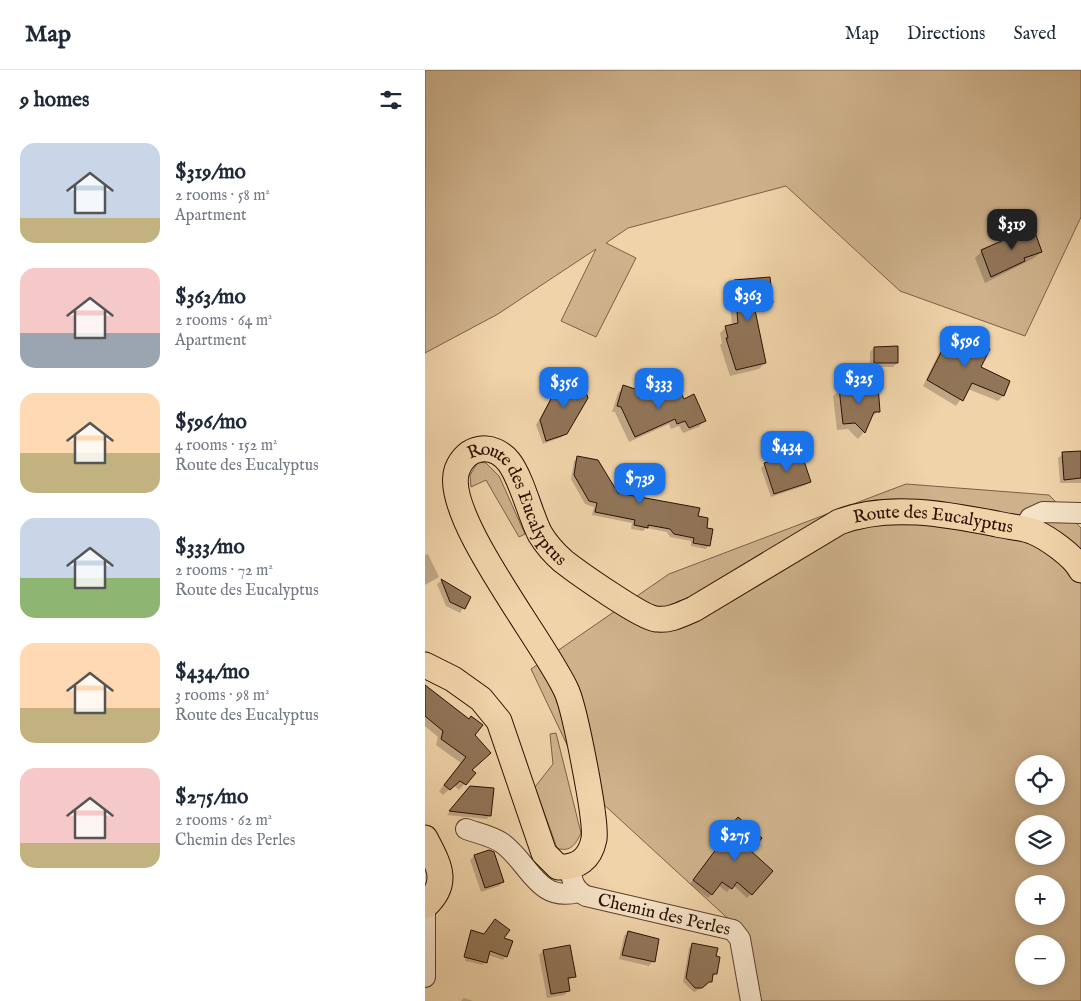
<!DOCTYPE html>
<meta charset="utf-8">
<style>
:root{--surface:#fff;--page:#f2f2f3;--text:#1f2937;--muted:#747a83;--line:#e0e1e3;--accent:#1a73e8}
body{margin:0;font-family:"IM FELL English",serif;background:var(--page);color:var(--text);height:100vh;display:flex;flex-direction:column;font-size:19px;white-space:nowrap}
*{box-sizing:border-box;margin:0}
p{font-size:16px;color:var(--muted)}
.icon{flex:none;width:28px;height:28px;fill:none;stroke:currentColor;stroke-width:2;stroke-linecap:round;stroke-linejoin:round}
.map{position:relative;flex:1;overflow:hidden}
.drawer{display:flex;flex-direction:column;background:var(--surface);width:425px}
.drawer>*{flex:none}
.tools{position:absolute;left:590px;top:685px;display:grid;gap:10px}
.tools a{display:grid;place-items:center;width:50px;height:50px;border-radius:50%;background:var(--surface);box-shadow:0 2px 12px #0003;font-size:25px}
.price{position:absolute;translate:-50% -42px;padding:0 11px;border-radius:10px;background:var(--accent);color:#fff;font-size:16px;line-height:32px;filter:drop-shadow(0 1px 2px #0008)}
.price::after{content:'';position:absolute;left:50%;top:30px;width:15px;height:11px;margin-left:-8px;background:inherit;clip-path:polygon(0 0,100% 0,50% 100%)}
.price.current{background:#222;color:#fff}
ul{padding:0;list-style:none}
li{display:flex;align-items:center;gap:15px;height:125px;padding:0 20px}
li span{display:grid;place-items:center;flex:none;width:140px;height:100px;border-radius:15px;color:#555}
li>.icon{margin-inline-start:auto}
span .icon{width:60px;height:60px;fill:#fffc;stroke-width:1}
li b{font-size:21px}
h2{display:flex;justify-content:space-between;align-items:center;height:60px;padding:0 20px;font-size:21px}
header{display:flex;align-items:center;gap:30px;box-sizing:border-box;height:70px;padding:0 25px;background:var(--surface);border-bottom:1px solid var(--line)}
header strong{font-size:24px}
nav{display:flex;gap:28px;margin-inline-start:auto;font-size:18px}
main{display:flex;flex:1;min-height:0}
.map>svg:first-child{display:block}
.green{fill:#ceb28c;stroke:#7c6046;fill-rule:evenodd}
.shadow{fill:#0003}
.building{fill:#917558;stroke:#2a0f00}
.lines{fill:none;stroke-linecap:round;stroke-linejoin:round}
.minor-casing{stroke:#5c402a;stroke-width:22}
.major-casing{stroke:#2a0f00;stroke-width:27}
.minor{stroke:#f5e2c7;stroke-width:20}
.major{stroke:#f0d3a9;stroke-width:25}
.labels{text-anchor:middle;stroke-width:4;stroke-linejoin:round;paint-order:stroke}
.street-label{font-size:18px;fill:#2a0f00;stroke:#f5e2c7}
</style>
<header>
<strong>Map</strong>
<nav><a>Map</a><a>Directions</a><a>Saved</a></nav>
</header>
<main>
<section class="drawer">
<h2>9 homes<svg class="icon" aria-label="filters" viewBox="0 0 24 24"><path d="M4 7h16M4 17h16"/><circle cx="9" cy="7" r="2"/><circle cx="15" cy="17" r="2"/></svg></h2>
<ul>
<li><span style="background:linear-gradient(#c9d6e8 75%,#c2b280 0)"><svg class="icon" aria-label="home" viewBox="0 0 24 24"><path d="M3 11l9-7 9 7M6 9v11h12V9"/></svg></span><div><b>$319/mo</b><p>2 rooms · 58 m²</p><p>Apartment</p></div></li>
<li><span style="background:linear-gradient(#f6c9c9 65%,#9aa5b1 0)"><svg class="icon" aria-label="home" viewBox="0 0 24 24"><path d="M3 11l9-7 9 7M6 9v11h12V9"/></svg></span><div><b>$363/mo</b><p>2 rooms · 64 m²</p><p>Apartment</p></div></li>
<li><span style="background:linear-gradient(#ffd9b3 60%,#c2b280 0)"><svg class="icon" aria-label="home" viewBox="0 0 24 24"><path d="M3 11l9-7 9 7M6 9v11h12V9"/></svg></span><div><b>$596/mo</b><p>4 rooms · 152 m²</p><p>Route des Eucalyptus</p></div></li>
<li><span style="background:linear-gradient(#c9d6e8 60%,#8fb573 0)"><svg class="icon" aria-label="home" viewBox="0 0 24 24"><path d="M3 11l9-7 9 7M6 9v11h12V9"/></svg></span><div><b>$333/mo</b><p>2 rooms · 72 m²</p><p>Route des Eucalyptus</p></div></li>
<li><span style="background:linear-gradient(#ffd9b3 65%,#c2b280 0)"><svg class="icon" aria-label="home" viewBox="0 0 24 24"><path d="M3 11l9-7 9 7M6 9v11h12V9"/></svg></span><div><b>$434/mo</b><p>3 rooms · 98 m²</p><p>Route des Eucalyptus</p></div></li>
<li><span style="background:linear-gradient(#f6c9c9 75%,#c2b280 0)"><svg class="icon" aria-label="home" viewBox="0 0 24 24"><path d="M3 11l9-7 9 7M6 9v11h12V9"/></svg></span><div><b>$275/mo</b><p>2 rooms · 62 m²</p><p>Chemin des Perles</p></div></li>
</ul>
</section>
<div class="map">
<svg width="656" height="931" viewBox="0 0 656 931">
<rect width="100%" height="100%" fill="#f0d3a9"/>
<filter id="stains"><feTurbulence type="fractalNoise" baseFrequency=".004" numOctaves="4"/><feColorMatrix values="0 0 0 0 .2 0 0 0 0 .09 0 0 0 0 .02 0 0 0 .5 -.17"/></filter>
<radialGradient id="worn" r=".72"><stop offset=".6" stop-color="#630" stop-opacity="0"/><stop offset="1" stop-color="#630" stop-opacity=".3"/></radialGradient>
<g class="green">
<polygon points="0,0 656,0 656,147 600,266 475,221 361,116 203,158 181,173 211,188 171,267 136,251 171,179 73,244 0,283"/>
<polygon points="53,392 61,393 74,406 100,464 94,467 61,410 46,417 45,405"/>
<path d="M481,414L624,425L656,458V931H321L322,866L164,721L106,599L244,504ZM599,694H631V726H599ZM599,754H631V786H599ZM599,814H631V846H599ZM599,874H631V906H599Z"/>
<path d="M131,663L156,763C151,774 145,783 132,778L110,717L128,694L125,664Z"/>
</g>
<g class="shadow">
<polygon points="589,162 616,182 609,188 560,213 550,188 557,181 582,168"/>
<polygon points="309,212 346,232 340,239 329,240 340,293 334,299 305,306 295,275 297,273 295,263 301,257 307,255 303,218"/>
<polygon points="528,261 578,326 573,331 543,319 531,336 498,316 522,266"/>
<polygon points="449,278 472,293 468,297 445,297 445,282"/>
<polygon points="155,309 141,363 137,367 118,374 111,355 126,328 135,322 133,319 137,315"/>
<polygon points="199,317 213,329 233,326 258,330 279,351 274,357 258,363 254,356 246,359 244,354 204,372 190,342 187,342 193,323"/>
<polygon points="415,320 454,341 445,348 439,362 433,369 423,359 412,360 408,326"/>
<polygon points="656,381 656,413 635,413 633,388 638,384"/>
<polygon points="153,387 192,424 272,447 280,459 284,475 281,479 266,476 266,471 245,467 242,462 221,458 218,461 206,459 207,453 167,445 169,437 160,434 146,409 149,391"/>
<polygon points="340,394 384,412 381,415 346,427 336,398"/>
<polygon points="3,484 14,507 0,515 0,485"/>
<polygon points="16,511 45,527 35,543 21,536 12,514"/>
<polygon points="0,617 49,665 46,700 50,703 34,720 29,715 18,725 14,721 36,693 11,675 13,667 0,656"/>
<polygon points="41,721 65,745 62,749 22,745"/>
<polygon points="310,752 324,781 346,802 322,828 308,815 302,822 293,815 283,828 265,814 295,774 292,772"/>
<polygon points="49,786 78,811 74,816 56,822 45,790"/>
<polygon points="46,862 77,869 81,886 78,890 63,885 58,895 40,891"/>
<polygon points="203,862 228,891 224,896 194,889 199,866"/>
<polygon points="267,874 291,903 281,916 269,922 258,912 264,878"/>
<polygon points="144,877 150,906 142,911 144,920 139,925 122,928 114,885 118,881"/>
<polygon points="39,928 48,931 36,931"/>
</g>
<g class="building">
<polygon points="607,154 617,182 599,188 600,191 566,207 556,180 590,165 588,161"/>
<polygon points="345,207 348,233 329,235 341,293 311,300 301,268 303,268 300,256 313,253 309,210"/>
<polygon points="528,259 565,279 556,297 585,311 579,326 547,313 538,331 502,310"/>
<polygon points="473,276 473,293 449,293 449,277"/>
<polygon points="156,307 163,328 142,364 121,371 115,350 129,323 138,320 136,314"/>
<polygon points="198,315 210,319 214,328 230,322 233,325 253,317 259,329 269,324 281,351 264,358 260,351 252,354 250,349 210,367 196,337 192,336"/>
<polygon points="453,315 455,342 449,342 440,363 430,353 418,354 414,318"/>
<polygon points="656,381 656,408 639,410 637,382"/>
<polygon points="376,382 386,412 349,424 339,393"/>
<polygon points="152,386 173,390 193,423 275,438 273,446 283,448 282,458 288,459 285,476 268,473 269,468 249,464 245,459 223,455 223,458 209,455 210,450 170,442 172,433 164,431 149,405"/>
<polygon points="16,509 46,527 40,539 25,532"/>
<polygon points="0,615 44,649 46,646 58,655 50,665 66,683 47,700 51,703 41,715 35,711 25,720 19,715 41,687 16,669 18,661 0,646"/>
<polygon points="45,716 69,718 66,746 24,741"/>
<polygon points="313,747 337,768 326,781 348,801 327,825 312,812 307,819 297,812 287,825 268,810 298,770 295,768"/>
<polygon points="64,780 69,782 79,812 60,818 49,785"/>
<polygon points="70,849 85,860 79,868 88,871 82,887 65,881 62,893 39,887 46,860 59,864"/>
<polygon points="203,861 234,869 230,892 197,885"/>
<polygon points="267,873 293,878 291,886 295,887 292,904 288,904 287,912 284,912 277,918 270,918 261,908"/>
<polygon points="145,875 151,907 143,908 145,921 126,924 118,880"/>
</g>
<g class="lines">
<defs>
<g id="minor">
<polyline points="601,460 605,448 618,442 656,443"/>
<path d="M41,759C52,763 67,766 77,773C105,793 112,833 153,822"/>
<path id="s1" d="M145,798C147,811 149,820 161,826L308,860L315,869L326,931"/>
<polyline points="0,844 0,907"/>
</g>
<g id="major">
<path id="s2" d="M0,595L28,609L56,629L74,651L119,783L133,797C153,798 165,789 169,769C172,751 150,641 142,622C122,575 16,445 32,400C41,375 68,372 84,392C97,409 105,445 115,464C121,474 130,484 138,491C152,502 217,548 231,549C245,551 257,544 269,539L414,452C463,433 521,444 572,454C584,457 598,457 609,462C623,468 649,486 656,500"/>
<path d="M0,768C13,794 26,812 0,836"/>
</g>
</defs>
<use href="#minor" class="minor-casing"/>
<use href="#major" class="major-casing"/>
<use href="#minor" class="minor"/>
<use href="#major" class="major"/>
</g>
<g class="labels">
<g class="street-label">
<text dy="6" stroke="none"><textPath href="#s2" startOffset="806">Route des Eucalyptus</textPath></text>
<text dy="6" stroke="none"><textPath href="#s2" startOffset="1300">Route des Eucalyptus</textPath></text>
<text dy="6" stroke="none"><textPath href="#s1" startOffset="114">Chemin des Perles</textPath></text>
</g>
</g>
<rect width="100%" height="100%" filter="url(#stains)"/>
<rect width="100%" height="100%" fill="url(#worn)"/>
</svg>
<div class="tools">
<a><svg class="icon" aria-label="locate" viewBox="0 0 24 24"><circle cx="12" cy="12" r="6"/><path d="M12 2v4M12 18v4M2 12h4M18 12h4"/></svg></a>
<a><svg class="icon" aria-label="layers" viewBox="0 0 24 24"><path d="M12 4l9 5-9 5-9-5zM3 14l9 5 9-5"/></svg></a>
<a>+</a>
<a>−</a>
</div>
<b class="price current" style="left:587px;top:181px">$319</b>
<b class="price" style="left:323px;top:252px">$363</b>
<b class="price" style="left:540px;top:298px">$596</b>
<b class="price" style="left:434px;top:335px">$325</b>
<b class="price" style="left:139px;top:339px">$356</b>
<b class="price" style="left:234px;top:340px">$333</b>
<b class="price" style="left:362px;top:403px">$434</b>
<b class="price" style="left:215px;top:435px">$739</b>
<b class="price" style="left:310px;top:792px">$275</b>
</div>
</main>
